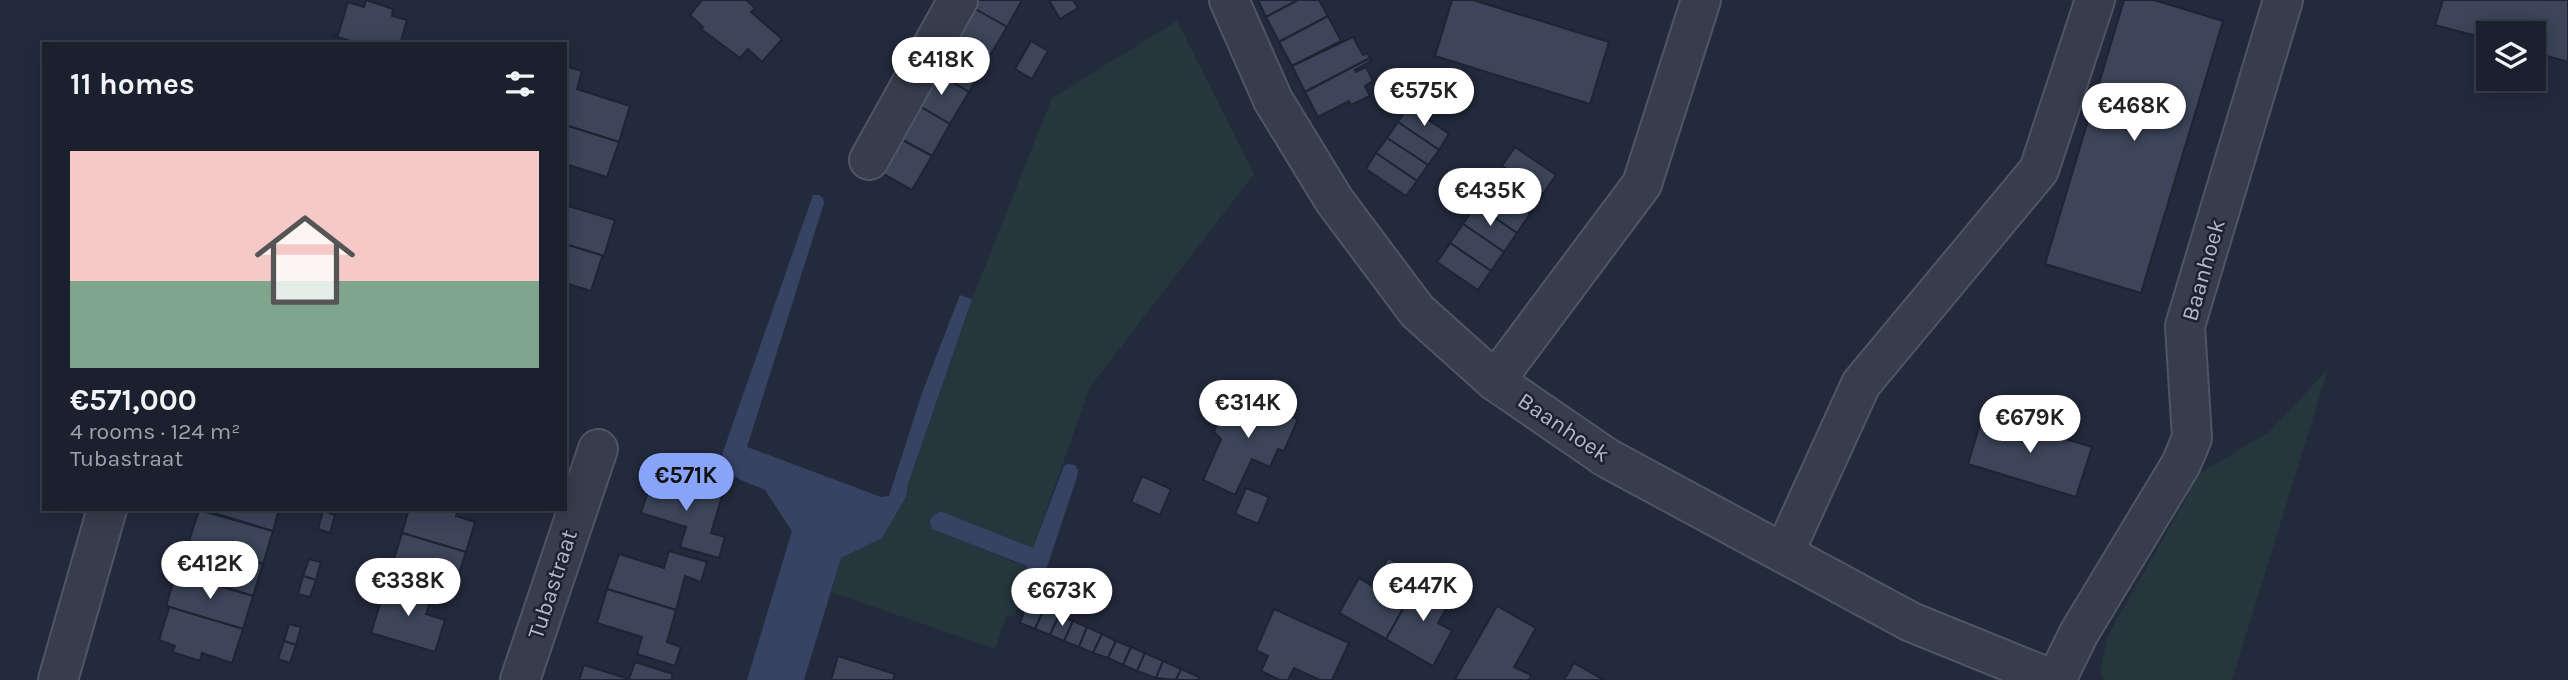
<!DOCTYPE html>
<meta charset="utf-8">
<style>
:root{--surface:#1a202d;--page:#272d39;--text:#f1f3f6;--muted:#9fa3aa;--line:#383e49;--accent:#87a4f8}
body{margin:0;font-family:Karla,sans-serif;background:var(--page);color:var(--text);height:100vh;display:flex;flex-direction:column;font-size:26px;white-space:nowrap}
*{box-sizing:border-box;margin:0}
p{font-size:23px;color:var(--muted)}
.icon{flex:none;width:38px;height:38px;fill:none;stroke:currentColor;stroke-width:2;stroke-linecap:round;stroke-linejoin:round}
.map{position:relative;flex:1;overflow:hidden}
.panel{position:absolute;left:42px;top:42px;width:525px;height:469px;display:flex;flex-direction:column;background:var(--surface);border-radius:0px;box-shadow:0 4px 18px #0003,0 0 0 2px var(--line)}
.panel>*{flex:none}
.controls{position:absolute;left:2476px;top:21px;display:grid;gap:14px}
.controls a{display:grid;place-items:center;width:70px;height:70px;border-radius:0px;background:var(--surface);box-shadow:0 4px 18px #0003,0 0 0 2px var(--line);font-size:35px}
.price{position:absolute;translate:-50% -60px;padding:0 16px;border-radius:24px;background:#fff;color:#222;font-size:23px;line-height:46px;filter:drop-shadow(0 2px 4px #0008)}
.price::after{content:'';position:absolute;left:50%;top:42px;width:21px;height:16px;margin-left:-10px;background:inherit;clip-path:polygon(0 0,100% 0,50% 100%)}
.price.selected{background:var(--accent);color:#111}
ul{padding:0;list-style:none}
li{display:grid;align-content:center;gap:14px;height:371px;padding:0 28px}
li+li{border-top:2px solid var(--line)}
li span{display:grid;place-items:center;height:217px;border-radius:0px;color:#555}
li>.icon{margin-inline-start:auto}
span .icon{width:126px;height:126px;fill:#fffc;stroke-width:1}
li b{font-size:30px}
h2{display:flex;justify-content:space-between;align-items:center;height:84px;padding:0 28px;font-size:30px}
.map>svg:first-child{display:block}
.green{fill:#25373d}
.water{fill:#364363}
.building{fill:#3c4559;stroke:#1e2433;stroke-width:2}
.lines{fill:none;stroke-linecap:round;stroke-linejoin:round}
.minor-casing{stroke:#4f5564;stroke-width:42}
.minor{stroke:#373d4c;stroke-width:38}
.labels{text-anchor:middle;stroke-width:5;stroke-linejoin:round;paint-order:stroke}
.street-label{font-size:23px;fill:#b2b8c8;stroke:#1c2231}
</style>
<div class="map">
<svg width="2568" height="680" viewBox="0 0 2568 680">
<rect width="100%" height="100%" fill="#232a3c"/>
<g class="green">
<polygon points="1177,21 1254,174 1090,387 1033,548 940,512 935,530 1027,567 1023,596 1014,617 1007,615 995,649 831,592 841,558 882,538 906,497 908,484 972,299 1052,98"/>
<polygon points="2328,369 2232,680 2104,680 2100,671 2108,635 2186,499 2195,476 2269,432"/>
</g>
<g class="water">
<polygon points="813,195 819,195 823,198 824,203 747,447 881,497 889,496 922,393 960,295 972,299 908,484 906,497 882,538 841,558 804,680 747,680 792,531 765,490 741,480 718,466"/>
<polygon points="1068,464 1075,465 1078,470 1077,477 1038,594 1030,599 1023,596 1027,566 932,529 930,522 932,517 940,511 1033,548 1064,466"/>
</g>
<g class="building">
<polygon points="366,0 393,9 392,16 407,20 400,44 361,44 334,36 338,35 348,2 364,7"/>
<polygon points="702,0 746,0 755,8 751,12 782,39 762,62 748,49 740,58 701,29 703,27 690,15"/>
<polygon points="974,0 1022,0 1007,27 970,6"/>
<polygon points="1049,0 1073,0 1078,8 1060,19"/>
<polygon points="1258,0 1298,0 1266,17"/>
<polygon points="1298,0 1319,0 1328,16 1279,42 1266,17"/>
<polygon points="1452,0 1473,0 1609,42 1590,104 1435,56"/>
<polygon points="2124,0 2154,0 2223,21 2141,293 2045,264"/>
<polygon points="2443,0 2568,0 2568,62 2534,52 2534,33 2488,33 2488,39 2435,25"/>
<polygon points="970,6 1007,27 988,59 951,39"/>
<polygon points="1328,16 1341,41 1292,66 1279,42"/>
<polygon points="1353,37 1363,55 1367,53 1370,58 1305,92 1292,66"/>
<polygon points="951,39 988,59 969,92 932,70"/>
<polygon points="1031,41 1048,51 1032,79 1015,69"/>
<polygon points="1370,58 1371,61 1355,70 1356,72 1366,67 1373,81 1365,86 1370,96 1351,105 1349,101 1318,117 1305,92"/>
<polygon points="565,66 582,71 577,89 630,106 619,142 565,125"/>
<polygon points="932,70 969,92 950,124 914,103"/>
<polygon points="914,103 950,124 932,156 895,136"/>
<polygon points="1408,106 1449,134 1439,150 1398,122"/>
<polygon points="1398,122 1439,150 1428,165 1387,138"/>
<polygon points="565,125 619,142 607,177 565,164"/>
<polygon points="895,136 932,156 912,190 875,169"/>
<polygon points="1387,138 1428,165 1417,181 1376,153"/>
<polygon points="1515,147 1556,175 1543,194 1502,166"/>
<polygon points="1376,153 1417,181 1406,196 1366,169"/>
<polygon points="1502,166 1543,194 1530,214 1489,185"/>
<polygon points="1489,185 1530,214 1517,233 1476,205"/>
<polygon points="565,205 615,220 604,256 565,244"/>
<polygon points="1476,205 1517,233 1504,252 1463,224"/>
<polygon points="1463,224 1504,252 1491,271 1450,243"/>
<polygon points="1450,243 1491,271 1478,290 1437,262"/>
<polygon points="565,244 604,256 602,257 591,291 565,283"/>
<polygon points="1252,389 1263,394 1265,401 1275,406 1274,409 1298,419 1284,451 1278,449 1270,467 1252,459 1235,495 1203,480 1221,439 1214,432 1218,422 1223,420 1228,423 1243,391 1246,393"/>
<polygon points="1983,414 2092,447 2076,497 1968,464"/>
<polygon points="653,475 722,496 711,533 725,537 719,558 680,547 686,527 641,513"/>
<polygon points="1142,476 1171,489 1160,515 1131,502"/>
<polygon points="1246,488 1269,497 1258,524 1235,514"/>
<polygon points="195,509 273,531 263,564 189,541 199,510"/>
<polygon points="201,509 279,509 273,531"/>
<polygon points="409,509 458,509 456,516 475,522 466,552 402,533"/>
<polygon points="323,511 335,515 330,533 318,529"/>
<polygon points="402,533 466,552 456,583 437,577 432,596 387,582"/>
<polygon points="189,541 263,564 253,596 176,573 180,572"/>
<polygon points="669,551 707,562 701,582 685,576 676,610 607,589 619,554 664,568"/>
<polygon points="1388,558 1421,577 1386,639 1339,613 1359,578 1372,586"/>
<polygon points="309,559 321,562 316,580 303,576"/>
<polygon points="176,573 253,596 243,629 166,606"/>
<polygon points="303,576 316,580 310,597 298,594"/>
<polygon points="1421,577 1454,595 1438,623 1452,631 1433,666 1386,639"/>
<polygon points="387,582 432,596 426,614 445,620 435,652 371,633"/>
<polygon points="607,589 676,610 667,642 681,647 675,666 637,654 642,637 597,623"/>
<polygon points="1028,601 1044,609 1035,629 1020,623"/>
<polygon points="166,606 243,629 232,663 202,653 200,661 172,652 175,646 159,640 169,608"/>
<polygon points="1497,606 1536,628 1514,667 1531,675 1529,680 1457,680 1455,679"/>
<polygon points="1044,609 1059,615 1050,635 1035,629"/>
<polygon points="1274,609 1349,643 1332,680 1320,680 1294,668 1288,680 1280,680 1261,671 1268,656 1256,650"/>
<polygon points="1059,615 1073,621 1064,641 1050,635"/>
<polygon points="1073,621 1087,627 1079,647 1064,641"/>
<polygon points="289,624 301,627 296,645 284,641"/>
<polygon points="1087,627 1102,634 1093,653 1079,647"/>
<polygon points="1102,634 1116,641 1108,658 1093,653"/>
<polygon points="284,641 296,645 290,663 278,659"/>
<polygon points="1116,641 1131,647 1123,665 1108,658"/>
<polygon points="1131,647 1145,653 1137,671 1123,665"/>
<polygon points="1145,653 1163,661 1156,678 1137,671"/>
<polygon points="838,656 895,674 893,680 831,680"/>
<polygon points="1163,661 1181,669 1176,680 1156,678"/>
<polygon points="635,662 673,674 671,680 579,680 584,665 629,679"/>
<polygon points="1574,663 1604,680 1564,680"/>
<polygon points="1181,669 1199,677 1197,680 1176,680"/>
</g>
<g class="lines">
<defs>
<g id="minor">
<polyline points="1229,0 1273,100 1334,200 1417,311 1495,381 1607,458 1911,622 2054,680"/>
<polyline points="869,160 958,0"/>
<polyline points="1495,381 1642,184 1701,0"/>
<polyline points="1784,553 1861,384 2039,170 2095,0"/>
<polyline points="58,680 107,509"/>
<polyline points="520,680 598,449"/>
<polyline points="2056,680 2079,633 2181,464 2192,438 2185,326 2283,0"/>
</g>
</defs>
<use href="#minor" class="minor-casing"/>
<use href="#minor" class="minor"/>
</g>
<g class="labels">
<g class="street-label">
<text transform="translate(2203 270) rotate(-74)" y="8">Baanhoek</text>
<text transform="translate(1564 427) rotate(34)" y="8">Baanhoek</text>
<text transform="translate(552 584) rotate(-72)" y="8">Tubastraat</text>
</g>
</g>
</svg>
<div class="controls">
<a><svg class="icon" aria-label="layers" viewBox="0 0 24 24"><path d="M12 4l9 5-9 5-9-5zM3 14l9 5 9-5"/></svg></a>
</div>
<b class="price" style="left:941px;top:97px">€418K</b>
<b class="price" style="left:1424px;top:128px">€575K</b>
<b class="price" style="left:2134px;top:143px">€468K</b>
<b class="price" style="left:1490px;top:228px">€435K</b>
<b class="price" style="left:1248px;top:440px">€314K</b>
<b class="price" style="left:2030px;top:455px">€679K</b>
<b class="price selected" style="left:686px;top:513px">€571K</b>
<b class="price" style="left:210px;top:601px">€412K</b>
<b class="price" style="left:408px;top:618px">€338K</b>
<b class="price" style="left:1423px;top:623px">€447K</b>
<b class="price" style="left:1062px;top:628px">€673K</b>
<section class="panel">
<h2>11 homes<svg class="icon" aria-label="filters" viewBox="0 0 24 24"><path d="M4 7h16M4 17h16"/><circle cx="9" cy="7" r="2"/><circle cx="15" cy="17" r="2"/></svg></h2>
<ul>
<li><span style="background:linear-gradient(#f6c9c9 60%,#7fa58c 0)"><svg class="icon" aria-label="home" viewBox="0 0 24 24"><path d="M3 11l9-7 9 7M6 9v11h12V9"/></svg></span><div><b>€571,000</b><p>4 rooms · 124 m²</p><p>Tubastraat</p></div></li>
</ul>
</section>
</div>
